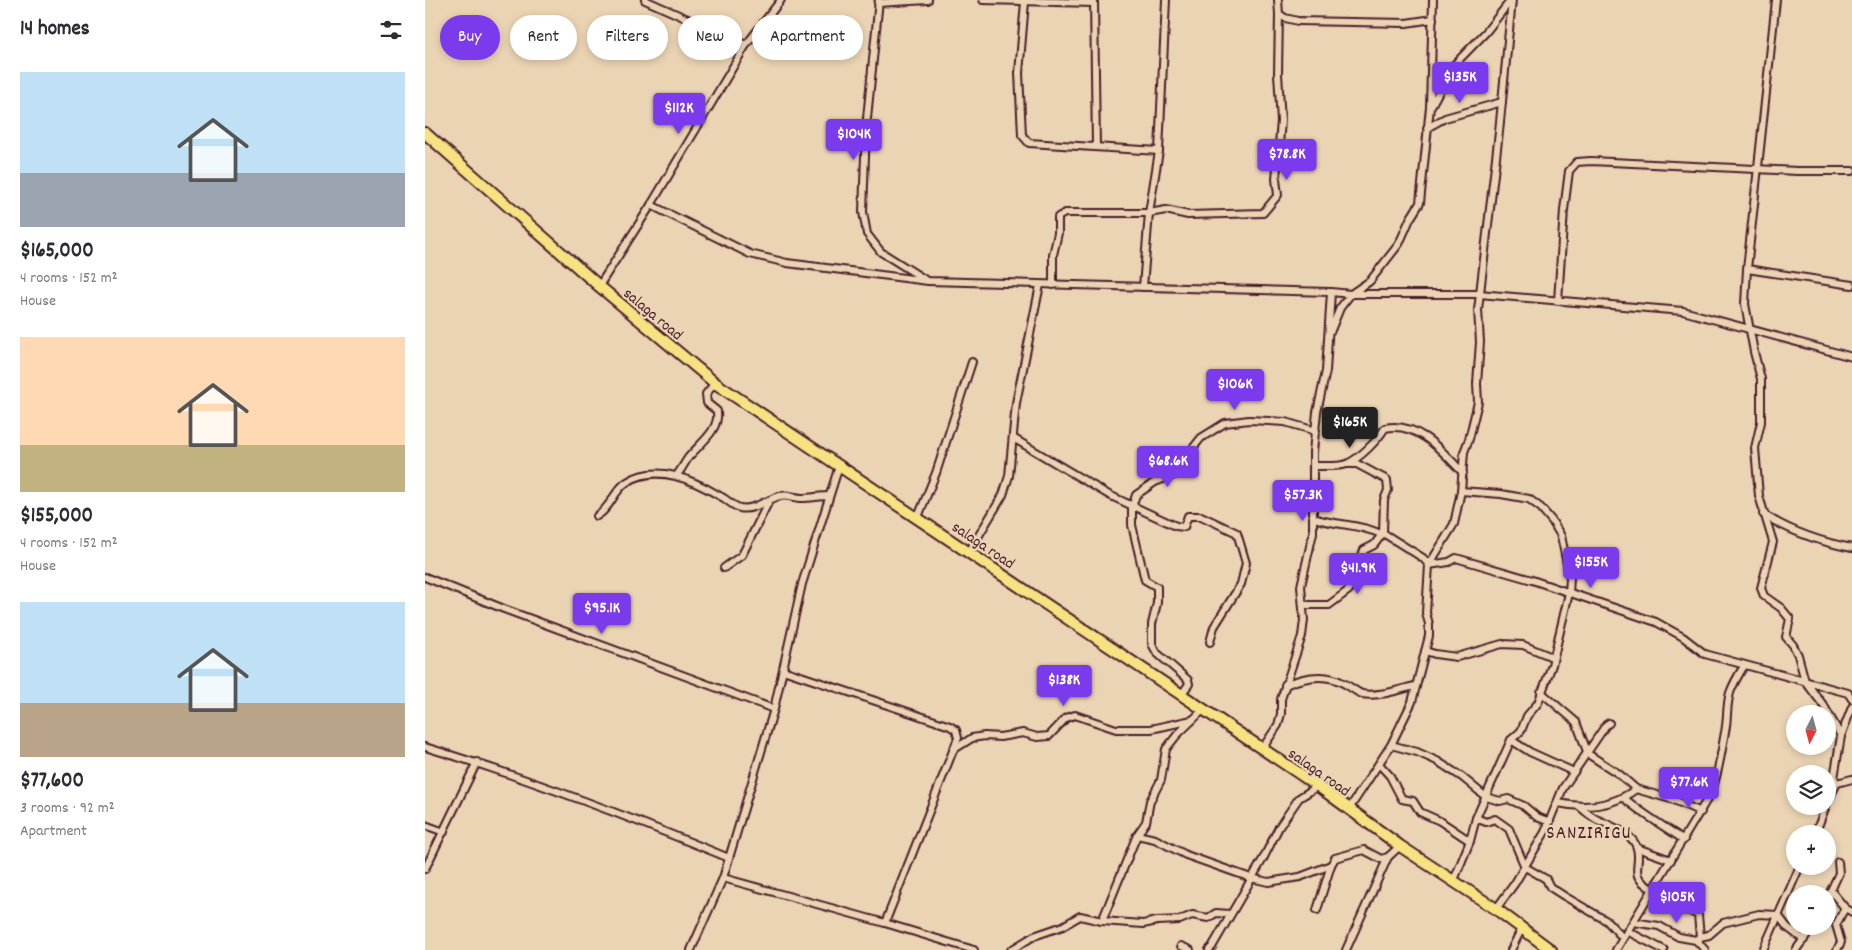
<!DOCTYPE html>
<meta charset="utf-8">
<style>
:root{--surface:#fff;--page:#f7f7f7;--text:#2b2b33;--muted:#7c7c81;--accent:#7c3aed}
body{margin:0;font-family:Dekko,sans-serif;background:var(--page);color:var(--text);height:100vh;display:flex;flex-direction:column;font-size:19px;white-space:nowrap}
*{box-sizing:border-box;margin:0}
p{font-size:16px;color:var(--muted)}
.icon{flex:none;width:28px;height:28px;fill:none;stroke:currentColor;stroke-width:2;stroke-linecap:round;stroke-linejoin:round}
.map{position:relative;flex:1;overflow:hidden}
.drawer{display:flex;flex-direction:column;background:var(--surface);width:425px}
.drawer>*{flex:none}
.guide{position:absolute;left:15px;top:15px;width:475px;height:45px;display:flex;gap:10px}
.needle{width:32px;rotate:186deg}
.tools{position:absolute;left:1361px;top:705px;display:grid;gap:10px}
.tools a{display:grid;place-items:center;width:50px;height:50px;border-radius:50%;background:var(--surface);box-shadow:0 2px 8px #0003;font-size:25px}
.price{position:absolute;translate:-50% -42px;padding:0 11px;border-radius:5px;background:var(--accent);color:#fff;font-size:16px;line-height:32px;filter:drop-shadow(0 1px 2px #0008)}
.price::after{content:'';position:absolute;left:50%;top:30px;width:15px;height:11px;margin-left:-8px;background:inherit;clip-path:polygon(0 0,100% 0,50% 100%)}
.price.active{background:#222;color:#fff}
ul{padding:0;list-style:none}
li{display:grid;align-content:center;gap:10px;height:265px;padding:0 20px}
li span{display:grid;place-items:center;height:155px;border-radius:0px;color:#555}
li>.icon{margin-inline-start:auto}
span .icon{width:90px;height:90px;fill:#fffc;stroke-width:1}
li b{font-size:21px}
h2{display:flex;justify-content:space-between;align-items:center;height:60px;padding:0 20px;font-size:21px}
.pill{padding:0 18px;border-radius:22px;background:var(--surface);box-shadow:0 2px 8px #0003;font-size:18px;line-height:45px}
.pill.active{background:var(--accent);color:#fff}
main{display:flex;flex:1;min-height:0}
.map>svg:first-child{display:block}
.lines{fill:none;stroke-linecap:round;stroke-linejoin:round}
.minor-casing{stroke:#4a1f2b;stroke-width:10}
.primary-casing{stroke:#4a1f2b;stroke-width:14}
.minor{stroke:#ebd4b4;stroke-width:6}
.primary{stroke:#f6e281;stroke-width:10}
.labels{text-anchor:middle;stroke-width:4.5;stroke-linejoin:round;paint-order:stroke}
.street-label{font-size:16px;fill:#4a1f2b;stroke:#ebd4b4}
.quarter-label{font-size:19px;letter-spacing:1px;fill:#4a1f2b;stroke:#ebd4b4}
</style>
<main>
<section class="drawer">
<h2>14 homes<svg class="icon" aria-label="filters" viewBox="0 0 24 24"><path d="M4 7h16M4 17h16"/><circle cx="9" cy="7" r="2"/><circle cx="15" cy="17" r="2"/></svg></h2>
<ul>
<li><span style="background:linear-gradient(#bfe0f5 65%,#9aa5b1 0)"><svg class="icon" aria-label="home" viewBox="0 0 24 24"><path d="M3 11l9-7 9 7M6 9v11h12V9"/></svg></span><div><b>$165,000</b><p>4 rooms · 152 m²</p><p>House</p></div></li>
<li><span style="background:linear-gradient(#ffd9b3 70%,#c2b280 0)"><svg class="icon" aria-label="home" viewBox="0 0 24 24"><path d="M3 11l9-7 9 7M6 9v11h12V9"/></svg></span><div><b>$155,000</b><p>4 rooms · 152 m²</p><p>House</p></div></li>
<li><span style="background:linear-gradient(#bfe0f5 65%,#b9a48a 0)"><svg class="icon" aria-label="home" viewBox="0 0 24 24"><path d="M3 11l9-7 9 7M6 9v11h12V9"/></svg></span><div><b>$77,600</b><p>3 rooms · 92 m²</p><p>Apartment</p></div></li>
</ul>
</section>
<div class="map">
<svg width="1427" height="950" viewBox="0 0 1427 950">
<rect width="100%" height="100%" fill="#ebd4b4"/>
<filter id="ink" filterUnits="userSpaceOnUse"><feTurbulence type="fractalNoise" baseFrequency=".02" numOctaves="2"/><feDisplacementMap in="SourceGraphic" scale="10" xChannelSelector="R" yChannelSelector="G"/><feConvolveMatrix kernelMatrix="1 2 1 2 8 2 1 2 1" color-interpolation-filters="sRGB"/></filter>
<g filter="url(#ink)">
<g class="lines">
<defs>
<g id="minor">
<polyline points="220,0 321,45"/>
<polyline points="454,0 441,128 438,212 442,234 456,252 499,279"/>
<polyline points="558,0 668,3"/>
<polyline points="669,0 671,147"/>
<polyline points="853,0 854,14 860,18 873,21 981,23 1008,19"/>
<polyline points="1351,0 1322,269 1320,304 1329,352 1336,379 1336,422 1330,448 1334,496 1348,542 1336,588 1339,596 1356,608 1365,619 1361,637 1368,645 1373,655 1380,681 1399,706 1416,736"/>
<polyline points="600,2 594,73 597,135 604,143 734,151"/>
<polyline points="453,3 503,0"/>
<polyline points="1006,106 1028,66 1061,32 1086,0"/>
<polyline points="1002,128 1020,118 1077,102"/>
<polyline points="226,205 325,254 362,263 503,281 906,292 926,294 1054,294 1258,311 1427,357"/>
<polyline points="1322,269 1427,285"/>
<polyline points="628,285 628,255 633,233 633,217 640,213 724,213 741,210 763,215 838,213 853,195 851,179 856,121 853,74 854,14"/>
<polyline points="174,286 226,205 321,45 356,0"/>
<polyline points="718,287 724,213 734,151 741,0"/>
<polyline points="1133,301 1139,210 1144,171 1152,162 1166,161 1372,171 1427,171"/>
<polyline points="906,330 915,308 926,294 945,281 974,244 985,219 995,203 1005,107 1008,0"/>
<polyline points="588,438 684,495 751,526 759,527 763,516 776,516 812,533 821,563 816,584 789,627 785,642"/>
<polyline points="922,464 932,464 962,480 963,490 959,500 958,533 998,558 1004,565"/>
<path d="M889,466C899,466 913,467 922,464C936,457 952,441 960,428C993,421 1018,452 1038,473"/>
<path d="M252,475C256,470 259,464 263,458C274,444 295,431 292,411L282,403L281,394L290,383"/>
<path d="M1338,514C1364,531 1396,542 1427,548"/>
<path d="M172,516C186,508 189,490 202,482C232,463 268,480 295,496C302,499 307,506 315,508C329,511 342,499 355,496C362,494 370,498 377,498C386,498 395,496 404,496"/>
<polyline points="493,517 511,473 547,362"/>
<path d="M889,518C913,526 932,523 956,534"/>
<polyline points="544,552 578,495 584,476 591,403 615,285"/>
<polyline points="1004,565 1024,562 1031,558 1107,580 1231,622 1258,637 1280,654 1423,693 1427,699"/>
<polyline points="299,568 317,555 344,501"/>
<polyline points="0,577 79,609 349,709"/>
<polyline points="878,605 904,605 924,590 939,550 949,545 958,533"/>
<polyline points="1000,651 1010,654 1032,657 1077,644 1098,645 1127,657"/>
<polyline points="358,670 525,726 531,730 533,738 460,923"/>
<path d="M860,685C879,677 902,673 920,684C926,687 931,692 937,694C955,697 974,689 991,686"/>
<polyline points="1116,692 1151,722 1163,754 1194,774 1211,789 1249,800 1276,812"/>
<polyline points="756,695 764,684 763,680 732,653 727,644 727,624 732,603 732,587 720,580 707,525 707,507 711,495 730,482 762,470 768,448 776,438 800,423 824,420 860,422 891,431"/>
<polyline points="1086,740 1105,752 1149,772"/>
<polyline points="966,745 992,752 1012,761 1037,777 1061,797 1075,801 1083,799 1099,806 1112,817 1125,822"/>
<path d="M0,747C103,778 205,817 304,858"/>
<polyline points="837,749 853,725 856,714 856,699 877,636 879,620 876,586 888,533 888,452 892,412 901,371 906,292"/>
<polyline points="528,750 547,738 560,736 575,737 598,733 612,737 624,736 641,718 650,715 691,729 726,729 767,720"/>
<polyline points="954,764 965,776 977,799 988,801 995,812 1015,821 1045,841"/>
<polyline points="1412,783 1427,779"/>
<path d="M1199,798C1217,814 1239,826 1259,840"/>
<path d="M1133,803C1161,809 1187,807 1211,789"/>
<polyline points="1402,803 1412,783 1409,778 1416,736 1427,707"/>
<path d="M1155,807C1160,811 1165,816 1171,819C1183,825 1208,833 1212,848C1217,868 1202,874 1227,889"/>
<polyline points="924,809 966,745 987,702 1004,636 1004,624 1001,613 1004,565 1029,524 1036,491 1039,452 1044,439 1053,402 1052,384 1055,342 1053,310 1074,132 1087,0"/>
<polyline points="1051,818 1061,822 1070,819 1084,829 1100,867 1121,879 1125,887 1139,896 1182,921 1198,938"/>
<polyline points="0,825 19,832"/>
<polyline points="1390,834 1401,806"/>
<polyline points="712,835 730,839 761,855 826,878 843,882 875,877 906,865 910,858 939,850 956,859 963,857"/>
<polyline points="1212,848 1246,860"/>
<polyline points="0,869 52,762"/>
<polyline points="298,878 460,923 549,950"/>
<polyline points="1029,880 1045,841 1051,818 1086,740 1096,731 1102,716 1113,703 1127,665 1144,593 1145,578 1136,536 1127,521 1116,508 1104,499 1076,494 1036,491"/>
<polyline points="1232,882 1251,893 1263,910 1273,915 1275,937"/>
<polyline points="1406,891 1420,908 1411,925 1416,942 1412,950"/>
<polyline points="1402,899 1414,873 1413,862"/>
<polyline points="1420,908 1427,912"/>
<polyline points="1071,909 1090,883 1120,832 1138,788 1181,725 1184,723"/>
<polyline points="892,910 906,865"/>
<polyline points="677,921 712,835 721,822 725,801 736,780 741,749 752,735 778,710"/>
<polyline points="1208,922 1234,926 1254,937 1271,940 1280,950"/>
<polyline points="1202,931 1239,950"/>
<polyline points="1271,940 1275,937 1284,935 1298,923 1334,914 1353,915 1362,927 1379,940"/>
<polyline points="756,946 765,950"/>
<polyline points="266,950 298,878 349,709 377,584 414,466"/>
<polyline points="586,950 609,936 638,926 655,916 677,921 718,924 732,921 755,920 767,915 783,918 791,913 805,914"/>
<polyline points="784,950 787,947 838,859 854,827 874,798 893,786"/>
<polyline points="921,950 963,857 975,846"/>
<polyline points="1086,950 1097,928"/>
<path d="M1191,950L1286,793C1294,773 1296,753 1300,732C1303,719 1301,706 1305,693C1308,684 1314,674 1319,666"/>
<polyline points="1338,950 1375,866"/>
<polyline points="1371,950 1388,926"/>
</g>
<polyline id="primary" points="0,133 174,286 290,383 893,786 975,846 1071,909 1126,950"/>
</defs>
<use href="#minor" class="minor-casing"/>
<use href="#primary" class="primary-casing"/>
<use href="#minor" class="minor"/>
<use href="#primary" class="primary"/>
</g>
</g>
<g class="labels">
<g class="street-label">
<text transform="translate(229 313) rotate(40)" y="6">salaga road</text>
<text transform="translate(559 544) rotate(34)" y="6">salaga road</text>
<text transform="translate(895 771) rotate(35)" y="6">salaga road</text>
</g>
<g class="quarter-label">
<text x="1164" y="838">SANZIRIGU</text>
</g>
</g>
</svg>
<div class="tools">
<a><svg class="needle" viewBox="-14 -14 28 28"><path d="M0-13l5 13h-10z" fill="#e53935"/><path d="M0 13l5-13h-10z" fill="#7c7c81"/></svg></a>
<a><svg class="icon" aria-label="layers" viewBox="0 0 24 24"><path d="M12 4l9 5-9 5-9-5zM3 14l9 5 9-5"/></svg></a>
<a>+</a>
<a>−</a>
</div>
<b class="price" style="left:1035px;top:104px">$135K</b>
<b class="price" style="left:254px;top:135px">$112K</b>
<b class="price" style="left:429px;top:161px">$104K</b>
<b class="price" style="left:862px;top:181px">$78.8K</b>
<b class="price" style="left:810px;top:411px">$106K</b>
<b class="price active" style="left:925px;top:449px">$165K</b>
<b class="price" style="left:743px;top:488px">$68.6K</b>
<b class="price" style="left:878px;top:522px">$57.3K</b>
<b class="price" style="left:1166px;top:589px">$155K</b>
<b class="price" style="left:933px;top:595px">$41.9K</b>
<b class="price" style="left:177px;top:635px">$95.1K</b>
<b class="price" style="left:639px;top:707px">$138K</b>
<b class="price" style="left:1264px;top:809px">$77.6K</b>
<b class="price" style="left:1252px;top:924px">$105K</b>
<div class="guide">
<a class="pill active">Buy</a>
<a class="pill">Rent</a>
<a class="pill">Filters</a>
<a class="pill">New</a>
<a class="pill">Apartment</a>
</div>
</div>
</main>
